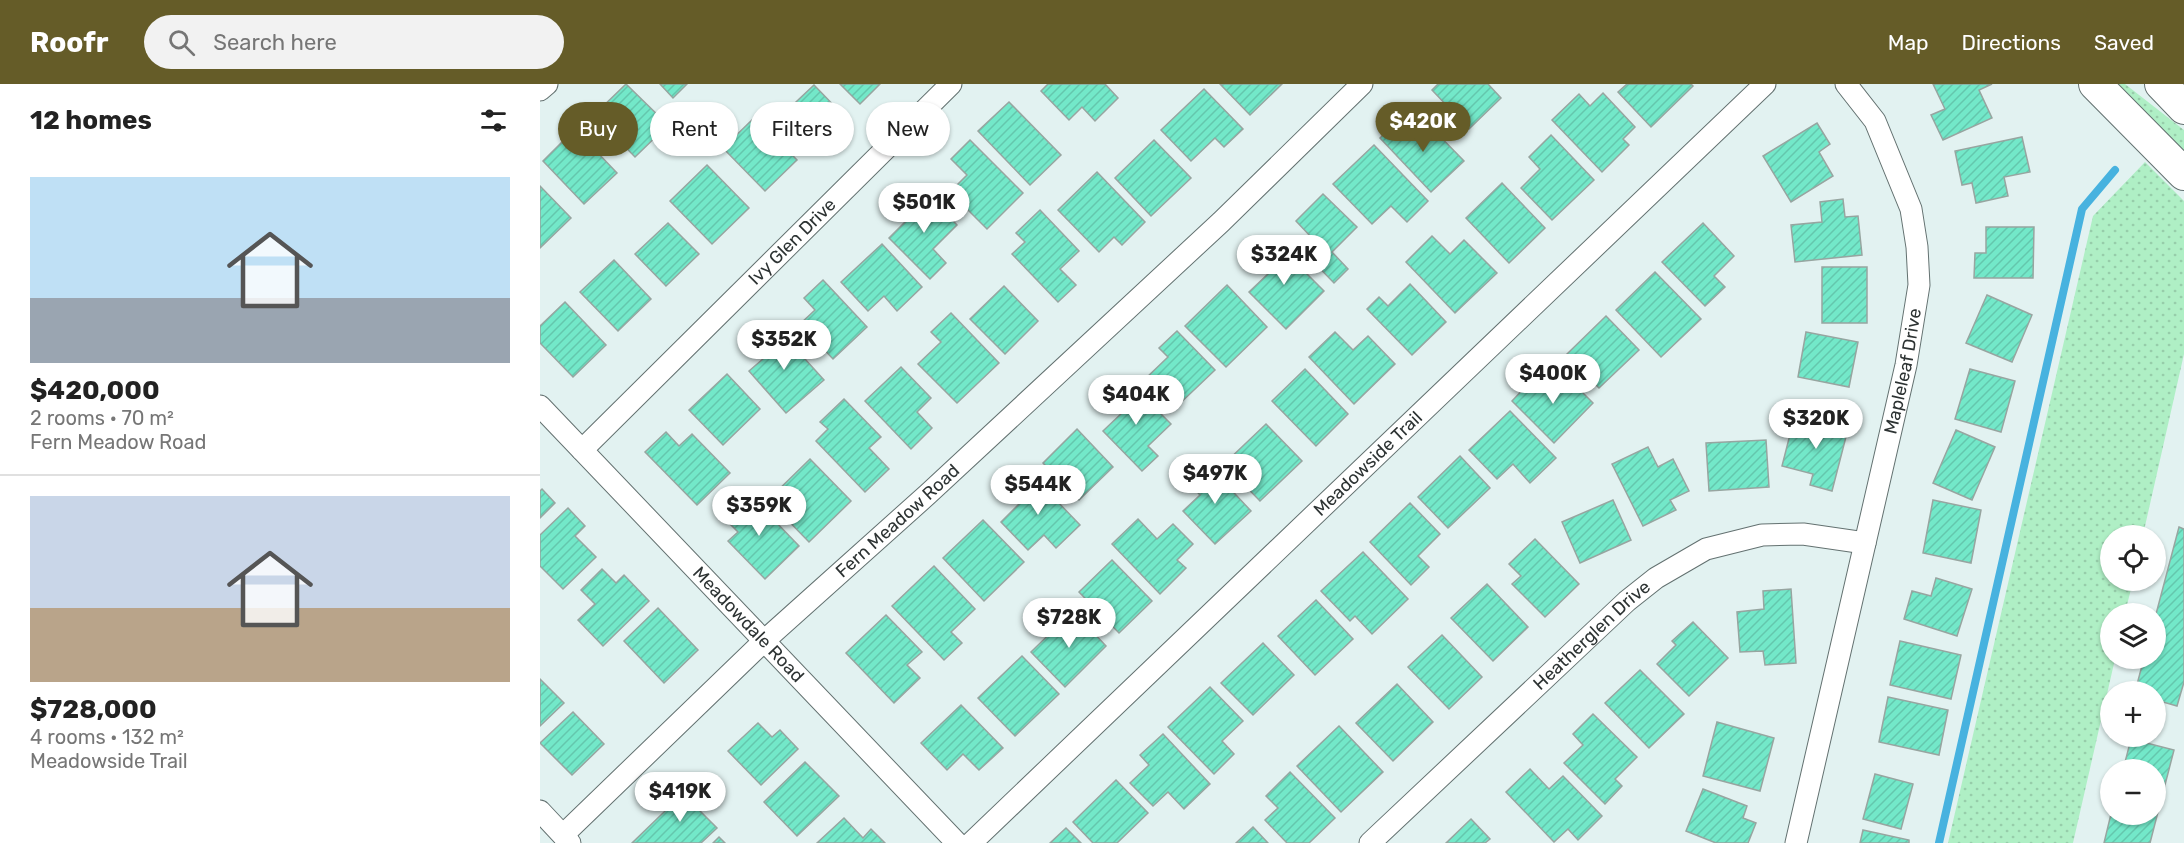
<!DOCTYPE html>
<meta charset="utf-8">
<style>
:root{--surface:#fff;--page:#f2f2f2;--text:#222;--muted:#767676;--line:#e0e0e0;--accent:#655c28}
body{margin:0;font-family:Rubik,sans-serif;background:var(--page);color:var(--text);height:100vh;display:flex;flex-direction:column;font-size:22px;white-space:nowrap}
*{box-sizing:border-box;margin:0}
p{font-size:20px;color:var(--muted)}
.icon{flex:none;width:33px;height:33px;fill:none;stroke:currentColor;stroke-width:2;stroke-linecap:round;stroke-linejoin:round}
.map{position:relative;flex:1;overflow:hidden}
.details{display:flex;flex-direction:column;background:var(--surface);width:540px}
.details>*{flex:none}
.banner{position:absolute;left:18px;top:18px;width:570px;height:54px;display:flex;gap:12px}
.buttons{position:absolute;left:1560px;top:441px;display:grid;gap:12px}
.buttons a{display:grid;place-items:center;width:66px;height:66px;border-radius:50%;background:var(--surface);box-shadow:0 2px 4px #0004;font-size:30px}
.price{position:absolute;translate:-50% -51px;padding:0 14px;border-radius:21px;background:#fff;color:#222;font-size:20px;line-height:39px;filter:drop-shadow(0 2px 3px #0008)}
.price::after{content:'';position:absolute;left:50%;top:36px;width:18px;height:14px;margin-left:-9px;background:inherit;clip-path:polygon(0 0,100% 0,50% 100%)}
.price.active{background:var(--accent);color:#fff}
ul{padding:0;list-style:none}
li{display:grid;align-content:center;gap:12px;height:318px;padding:0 30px}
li+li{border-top:2px solid var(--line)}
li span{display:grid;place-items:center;height:186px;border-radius:0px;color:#555}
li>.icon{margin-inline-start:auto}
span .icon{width:108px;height:108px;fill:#fffc;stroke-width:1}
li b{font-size:26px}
h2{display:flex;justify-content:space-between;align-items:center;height:72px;padding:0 30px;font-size:26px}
.pill{padding:0 21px;border-radius:27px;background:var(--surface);box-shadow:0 2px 4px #0004;font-size:21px;line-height:54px}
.pill.active{background:var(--accent);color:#fff}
header{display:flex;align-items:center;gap:36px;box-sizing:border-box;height:84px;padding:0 30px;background:var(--accent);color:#fff}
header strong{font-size:28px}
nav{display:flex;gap:33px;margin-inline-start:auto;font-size:21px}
.search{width:420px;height:54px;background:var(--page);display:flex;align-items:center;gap:15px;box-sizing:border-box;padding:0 21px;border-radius:33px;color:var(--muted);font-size:22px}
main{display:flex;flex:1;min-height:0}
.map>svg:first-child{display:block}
.grass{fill:url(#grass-dots)}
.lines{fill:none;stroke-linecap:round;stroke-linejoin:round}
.stream{stroke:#47b2df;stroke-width:8}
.building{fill:url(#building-hatch);stroke:#97a5a0;stroke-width:1.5}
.minor-casing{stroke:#637170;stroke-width:23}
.secondary-casing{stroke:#637170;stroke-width:34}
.minor{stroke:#fff;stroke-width:21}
.secondary{stroke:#fff;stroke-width:32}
.labels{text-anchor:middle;stroke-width:5;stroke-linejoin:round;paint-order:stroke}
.street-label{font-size:18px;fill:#2d3333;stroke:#e2f2f1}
</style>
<header>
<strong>Roofr</strong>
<div class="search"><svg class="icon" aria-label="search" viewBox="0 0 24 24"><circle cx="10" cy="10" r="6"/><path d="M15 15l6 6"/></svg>Search here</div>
<nav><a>Map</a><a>Directions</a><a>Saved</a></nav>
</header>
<main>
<section class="details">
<h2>12 homes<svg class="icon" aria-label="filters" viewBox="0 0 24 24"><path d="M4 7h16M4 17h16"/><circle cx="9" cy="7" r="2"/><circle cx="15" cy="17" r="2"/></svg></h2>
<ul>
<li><span style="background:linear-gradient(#bfe0f5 65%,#9aa5b1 0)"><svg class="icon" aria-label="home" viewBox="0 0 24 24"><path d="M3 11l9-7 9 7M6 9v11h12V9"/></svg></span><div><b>$420,000</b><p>2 rooms · 70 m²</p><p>Fern Meadow Road</p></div></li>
<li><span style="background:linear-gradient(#c9d6e8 60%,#b9a48a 0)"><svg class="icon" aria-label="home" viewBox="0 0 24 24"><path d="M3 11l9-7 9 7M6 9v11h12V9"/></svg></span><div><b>$728,000</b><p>4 rooms · 132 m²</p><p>Meadowside Trail</p></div></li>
</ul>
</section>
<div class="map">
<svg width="1644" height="759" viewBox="0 0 1644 759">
<defs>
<pattern id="grass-dots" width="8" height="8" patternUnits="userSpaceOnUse" patternTransform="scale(1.5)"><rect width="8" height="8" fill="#afefc5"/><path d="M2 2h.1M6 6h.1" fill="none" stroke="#97cdaa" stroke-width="1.8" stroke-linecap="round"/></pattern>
<pattern id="building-hatch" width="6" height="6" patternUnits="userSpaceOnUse" patternTransform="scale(1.5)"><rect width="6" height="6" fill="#73e8c9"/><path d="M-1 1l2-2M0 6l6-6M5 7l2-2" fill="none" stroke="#64c7ad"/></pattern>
</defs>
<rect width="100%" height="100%" fill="#e2f2f1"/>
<g class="grass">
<polygon points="1571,0 1585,0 1644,46 1644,77"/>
<polygon points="1605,78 1644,117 1644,270 1603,451 1570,452 1570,496 1593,497 1585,529 1570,530 1570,574 1575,575 1533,759 1408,759 1553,132"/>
</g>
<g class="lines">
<polyline class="stream" points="1399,759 1542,125 1575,86"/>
</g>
<g class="building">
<polygon points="86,0 128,41 95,73 54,31"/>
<polygon points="120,0 147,0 133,14"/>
<polygon points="300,0 340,0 320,20"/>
<polygon points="508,0 565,0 578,14 555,37 542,23 529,36 501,7"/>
<polygon points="680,0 742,0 710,31"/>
<polygon points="898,0 948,0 961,14 929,45 892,6"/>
<polygon points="1087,0 1151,0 1153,2 1111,43 1078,8"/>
<polygon points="1393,0 1452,0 1439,6 1452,34 1403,56 1391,31 1405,25"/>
<polygon points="274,1 303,31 269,65 239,34"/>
<polygon points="664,5 703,45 684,63 675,54 651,77 621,46"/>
<polygon points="1063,9 1095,43 1083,55 1089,61 1062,88 1012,36 1039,10 1050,22"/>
<polygon points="469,18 521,71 490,101 438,47"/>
<polygon points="215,33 257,76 225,107 183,64"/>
<polygon points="860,35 872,47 884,36 924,77 891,108 840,54"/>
<polygon points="1277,39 1290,60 1279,68 1293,92 1251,118 1223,72"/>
<polygon points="35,45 77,89 44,120 3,77"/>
<polygon points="1011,51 1054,96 1012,136 981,104 1000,85 989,73"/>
<polygon points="1482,53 1490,88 1464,93 1468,112 1436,119 1432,99 1422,101 1415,67"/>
<polygon points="430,56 483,109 447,145 410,108 427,91 411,75"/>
<polygon points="614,56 651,94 611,132 575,94"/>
<polygon points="834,61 888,117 867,138 851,122 832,140 793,100"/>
<polygon points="167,81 209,124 172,160 130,117"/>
<polygon points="557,88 605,138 582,161 574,153 559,168 518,126"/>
<polygon points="962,99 1005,144 969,179 926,134"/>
<polygon points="0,102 31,134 0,164"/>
<polygon points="381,104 417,141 393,165 406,179 390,195 349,154 380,123 371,113"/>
<polygon points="783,110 817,143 792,168 808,185 794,199 761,165 772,154 756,137"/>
<polygon points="1303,115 1305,133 1318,132 1322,171 1255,178 1251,141 1282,138 1280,118"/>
<polygon points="500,126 539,167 520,185 536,201 518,218 472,170 485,158 476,149"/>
<polygon points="128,139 159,170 126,202 95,170"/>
<polygon points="1163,139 1194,172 1174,192 1185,203 1165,222 1122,178"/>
<polygon points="1446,143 1494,143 1493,194 1434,194 1435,169 1446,169"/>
<polygon points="892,152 910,170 924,156 957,189 915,229 866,178"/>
<polygon points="733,156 784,207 746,245 709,208 730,188 715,173"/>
<polygon points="342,160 382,203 357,227 344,212 328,227 301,198"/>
<polygon points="74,176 111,215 78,247 40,208"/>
<rect x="1282" y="183" width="45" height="56"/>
<polygon points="1115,188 1161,235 1121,273 1076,226"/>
<polygon points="283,196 327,243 293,275 260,240 275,226 264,214"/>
<polygon points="870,200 906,238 872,271 827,225 839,213 848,222"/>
<polygon points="687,201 727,243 686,283 645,242"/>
<polygon points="464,202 498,237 465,270 430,235"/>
<polygon points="1447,211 1492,231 1472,278 1426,259"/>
<polygon points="25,218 66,261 33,293 0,259 0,242"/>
<polygon points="411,229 459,279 417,319 378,280 401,258 391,248"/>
<polygon points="1066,232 1099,266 1059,304 1026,271"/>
<polygon points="236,243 284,296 246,329 209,287 224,274 214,262"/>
<polygon points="637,247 675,286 633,326 604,296 628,273 619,264"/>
<polygon points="795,248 813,266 828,252 855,280 814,320 769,273"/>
<polygon points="1266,248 1318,258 1309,303 1258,293"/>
<polygon points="361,283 391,314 377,328 392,344 371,365 325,317"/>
<polygon points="1018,284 1053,319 1014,359 972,317 990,298 997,305"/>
<polygon points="765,285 808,330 776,362 732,317"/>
<polygon points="1430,285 1475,297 1461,348 1415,335"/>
<polygon points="187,290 220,325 183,361 149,326"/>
<polygon points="587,296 631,340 608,362 618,372 602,387 563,347 584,327 570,312"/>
<polygon points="304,315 341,353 329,364 349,385 325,408 276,357 288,345 280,338"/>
<polygon points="970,327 1016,374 990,399 973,380 957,395 929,366"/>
<polygon points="1255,331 1308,345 1292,407 1270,401 1273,390 1242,382"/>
<polygon points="726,340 762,377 720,417 684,380"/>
<polygon points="537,345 573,383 539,416 503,379"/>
<polygon points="1416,346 1455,363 1432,416 1393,399"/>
<polygon points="126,348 139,362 152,350 190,389 157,421 105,368"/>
<polygon points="1226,356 1229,403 1169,407 1166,359"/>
<polygon points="1108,363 1118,383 1133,375 1149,407 1130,416 1136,426 1103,442 1072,380"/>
<polygon points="920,372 950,404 908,444 878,413"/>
<polygon points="270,375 311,417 269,458 228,416"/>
<polygon points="667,380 711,427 675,460 643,427 660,411 648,398"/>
<polygon points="490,389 540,441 516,464 504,451 488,466 461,438 481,418 471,407"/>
<polygon points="2,405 15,419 0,434 0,407"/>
<polygon points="208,409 259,462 225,495 188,457 198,448 183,433"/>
<polygon points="1073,416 1091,456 1040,479 1022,438"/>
<polygon points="1393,416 1441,426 1431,479 1383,469"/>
<polygon points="870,419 900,450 878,472 889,483 871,501 830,458"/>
<polygon points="28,424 45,442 35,452 56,473 23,505 0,482 0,451"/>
<polygon points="598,435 617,455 633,440 653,460 637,476 646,484 620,510 572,460"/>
<polygon points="443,436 484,478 444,517 403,474"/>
<polygon points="1639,443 1644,445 1644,598 1637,622 1616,616 1616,608 1595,608 1604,574 1616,574 1616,530"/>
<polygon points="995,455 1039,500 1005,533 972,500 981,492 969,480"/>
<polygon points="823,468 868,515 832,550 815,532 810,537 781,507"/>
<polygon points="572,476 612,517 579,549 539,508"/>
<polygon points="394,482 435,525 411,548 422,559 404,576 352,522"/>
<polygon points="62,485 76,499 84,491 109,517 63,562 38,536 55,520 41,506"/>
<polygon points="1396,494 1432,505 1417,552 1364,535 1372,507 1391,512"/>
<polygon points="947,500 988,543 953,577 911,534"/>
<polygon points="1251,505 1256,579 1225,581 1223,567 1200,568 1197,528 1224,525 1223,507"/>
<polygon points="776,516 813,555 775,591 738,552"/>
<polygon points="118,524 158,566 124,599 84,557"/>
<polygon points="533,527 566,562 525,603 491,568"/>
<polygon points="346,531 382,568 367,581 380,594 354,619 306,569"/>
<polygon points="1153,538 1188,574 1149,612 1117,580 1136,561 1132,557"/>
<polygon points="902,551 942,593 909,625 868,583"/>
<polygon points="1360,557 1421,571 1411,615 1350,601"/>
<polygon points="723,559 754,591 713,631 681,599"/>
<polygon points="482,572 519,610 475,652 438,614"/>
<polygon points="1100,586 1144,630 1109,664 1065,619"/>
<polygon points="0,595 24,619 0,642"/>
<polygon points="857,600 893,638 853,677 816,639"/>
<polygon points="670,603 703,637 682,657 694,670 674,690 628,643"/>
<polygon points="1348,613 1408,626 1399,671 1339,658"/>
<polygon points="421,621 463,664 439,686 423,670 407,686 381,659"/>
<polygon points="33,628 64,660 32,691 0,659"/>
<polygon points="1053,630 1097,673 1075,695 1082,702 1065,720 1024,679 1043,661 1033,650"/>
<polygon points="1177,638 1234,654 1220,707 1163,692"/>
<polygon points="218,639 232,653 240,646 258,665 221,701 188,667"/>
<polygon points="799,642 843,688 801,728 757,682"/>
<polygon points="623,650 670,700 644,725 628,708 613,722 590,699 609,681 600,671"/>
<polygon points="1591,655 1634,666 1610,759 1564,759 1571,730 1616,730 1616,686 1583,686"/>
<polygon points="265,678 299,712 257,752 224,718"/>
<polygon points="990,685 1009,705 1023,692 1062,732 1038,756 1028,745 1014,758 966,708"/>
<polygon points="750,688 795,734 769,759 747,759 725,736 738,724 726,712"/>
<polygon points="1335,690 1373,700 1361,745 1323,735"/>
<polygon points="576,696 608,729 577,759 553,759 533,738"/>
<polygon points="152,701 165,714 156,723 177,744 161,759 92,759"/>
<polygon points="1163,705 1207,722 1203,734 1216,739 1208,759 1176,759 1146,747"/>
<polygon points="304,734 323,754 331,745 345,759 277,759"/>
<polygon points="931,735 950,755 945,759 906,759"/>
<polygon points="713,743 728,759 696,759"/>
<polygon points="526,744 541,759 510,759"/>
<polygon points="1323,746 1369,756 1369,759 1320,759"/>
<polygon points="179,753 185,759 173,759"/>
</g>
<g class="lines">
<defs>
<g id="minor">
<polyline points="0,6 7,0"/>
<path id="s1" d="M0,322L417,759"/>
<path id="s2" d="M42,366L411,0"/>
<polyline points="0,727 30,759"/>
<path id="s3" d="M23,751L224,557L388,410L681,138L822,0"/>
<path id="s4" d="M431,759L1225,0"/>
<path id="s5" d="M830,759L1087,517L1116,494L1166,465L1222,451L1263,450L1325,459"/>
<path id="s6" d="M1256,759L1366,281L1379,201L1377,163L1371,125L1335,37L1306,0"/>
</g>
<g id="secondary">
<polyline points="1555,0 1644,90"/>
<polyline points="1621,0 1644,24"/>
</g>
</defs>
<use href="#minor" class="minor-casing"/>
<use href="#secondary" class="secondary-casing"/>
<use href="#minor" class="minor"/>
<use href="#secondary" class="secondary"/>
</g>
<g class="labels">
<g class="street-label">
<text dy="6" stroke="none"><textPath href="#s2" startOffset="296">Ivy Glen Drive</textPath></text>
<text dy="6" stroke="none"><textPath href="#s6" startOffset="484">Mapleleaf Drive</textPath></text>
<text dy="6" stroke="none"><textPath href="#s4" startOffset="549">Meadowside Trail</textPath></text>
<text dy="6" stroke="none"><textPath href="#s3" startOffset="459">Fern Meadow Road</textPath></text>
<text dy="6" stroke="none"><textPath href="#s1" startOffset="302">Meadowdale Road</textPath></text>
<text dy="6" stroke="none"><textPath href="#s5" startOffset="304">Heatherglen Drive</textPath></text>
</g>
</g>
</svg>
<div class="buttons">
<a><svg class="icon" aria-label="locate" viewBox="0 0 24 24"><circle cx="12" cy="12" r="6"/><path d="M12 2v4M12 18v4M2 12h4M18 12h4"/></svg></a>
<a><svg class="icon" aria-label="layers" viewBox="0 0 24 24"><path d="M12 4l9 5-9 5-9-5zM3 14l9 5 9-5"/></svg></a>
<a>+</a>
<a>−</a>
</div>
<b class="price active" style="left:883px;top:69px">$420K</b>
<b class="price" style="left:384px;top:150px">$501K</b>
<b class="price" style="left:744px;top:202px">$324K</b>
<b class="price" style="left:244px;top:287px">$352K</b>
<b class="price" style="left:1013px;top:321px">$400K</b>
<b class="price" style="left:596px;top:342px">$404K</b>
<b class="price" style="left:1276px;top:366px">$320K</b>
<b class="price" style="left:675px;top:421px">$497K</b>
<b class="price" style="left:498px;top:432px">$544K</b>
<b class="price" style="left:219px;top:453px">$359K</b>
<b class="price" style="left:529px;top:565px">$728K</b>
<b class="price" style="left:140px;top:739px">$419K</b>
<div class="banner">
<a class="pill active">Buy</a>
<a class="pill">Rent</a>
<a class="pill">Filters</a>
<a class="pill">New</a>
</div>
</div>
</main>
